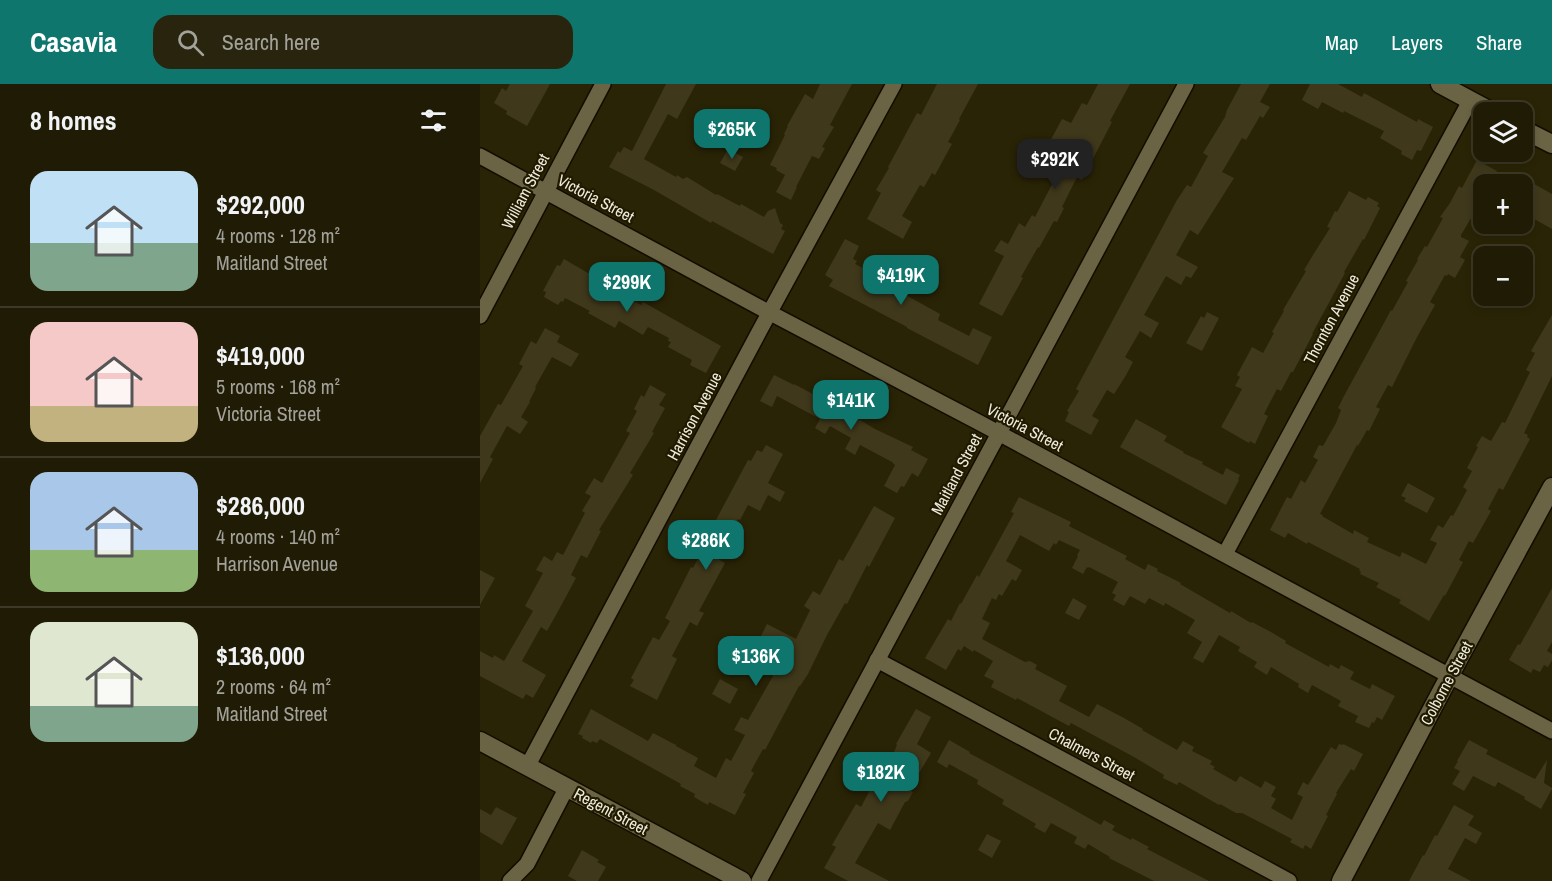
<!DOCTYPE html>
<meta charset="utf-8">
<style>
:root{--surface:#201b04;--page:#28240e;--text:#f1f3f6;--muted:#a2a19a;--line:#3d3926;--accent:#0f766e}
body{margin:0;font-family:"Archivo Narrow",sans-serif;background:var(--page);color:var(--text);height:100vh;display:flex;flex-direction:column;font-size:22px;white-space:nowrap}
*{box-sizing:border-box;margin:0}
p{font-size:20px;color:var(--muted)}
.icon{flex:none;width:33px;height:33px;fill:none;stroke:currentColor;stroke-width:2;stroke-linecap:round;stroke-linejoin:round}
.map{position:relative;flex:1;overflow:hidden}
.sheet{display:flex;flex-direction:column;background:var(--surface);width:480px}
.sheet>*{flex:none}
.buttons{position:absolute;left:993px;top:18px;display:grid;gap:12px}
.buttons a{display:grid;place-items:center;width:60px;height:60px;border-radius:12px;background:var(--surface);box-shadow:0 3px 9px #0003,0 0 0 2px var(--line);font-size:30px}
.price{position:absolute;translate:-50% -51px;padding:0 14px;border-radius:12px;background:var(--accent);color:#fff;font-size:20px;line-height:39px;filter:drop-shadow(0 2px 3px #0008)}
.price::after{content:'';position:absolute;left:50%;top:36px;width:18px;height:14px;margin-left:-9px;background:inherit;clip-path:polygon(0 0,100% 0,50% 100%)}
.price.active{background:#222;color:#fff}
ul{padding:0;list-style:none}
li{display:flex;align-items:center;gap:18px;height:150px;padding:0 30px}
li+li{border-top:2px solid var(--line)}
li span{display:grid;place-items:center;flex:none;width:168px;height:120px;border-radius:18px;color:#555}
li>.icon{margin-inline-start:auto}
span .icon{width:72px;height:72px;fill:#fffc;stroke-width:1}
li b{font-size:26px}
h2{display:flex;justify-content:space-between;align-items:center;height:72px;padding:0 30px;font-size:26px}
header{display:flex;align-items:center;gap:36px;box-sizing:border-box;height:84px;padding:0 30px;background:var(--accent);color:#fff}
header strong{font-size:28px}
nav{display:flex;gap:33px;margin-inline-start:auto;font-size:21px}
.search{width:420px;height:54px;background:var(--page);display:flex;align-items:center;gap:15px;box-sizing:border-box;padding:0 21px;border-radius:18px;color:var(--muted);font-size:22px}
main{display:flex;flex:1;min-height:0}
.map>svg:first-child{display:block}
.building{fill:#3f381b}
.lines{fill:none;stroke-linecap:round;stroke-linejoin:round}
.minor-casing{stroke:#130c00;stroke-width:18}
.tertiary-casing{stroke:#130c00;stroke-width:21}
.minor{stroke:#6a6344;stroke-width:15}
.tertiary{stroke:#6a6344;stroke-width:18}
.labels{text-anchor:middle;stroke-width:4.5;stroke-linejoin:round;paint-order:stroke}
.street-label{font-size:16px;fill:#efecdb;stroke:#201a00}
</style>
<header>
<strong>Casavia</strong>
<div class="search"><svg class="icon" aria-label="search" viewBox="0 0 24 24"><circle cx="10" cy="10" r="6"/><path d="M15 15l6 6"/></svg>Search here</div>
<nav><a>Map</a><a>Layers</a><a>Share</a></nav>
</header>
<main>
<section class="sheet">
<h2>8 homes<svg class="icon" aria-label="filters" viewBox="0 0 24 24"><path d="M4 7h16M4 17h16"/><circle cx="9" cy="7" r="2"/><circle cx="15" cy="17" r="2"/></svg></h2>
<ul>
<li><span style="background:linear-gradient(#bfe0f5 60%,#7fa58c 0)"><svg class="icon" aria-label="home" viewBox="0 0 24 24"><path d="M3 11l9-7 9 7M6 9v11h12V9"/></svg></span><div><b>$292,000</b><p>4 rooms · 128 m²</p><p>Maitland Street</p></div></li>
<li><span style="background:linear-gradient(#f6c9c9 70%,#c2b280 0)"><svg class="icon" aria-label="home" viewBox="0 0 24 24"><path d="M3 11l9-7 9 7M6 9v11h12V9"/></svg></span><div><b>$419,000</b><p>5 rooms · 168 m²</p><p>Victoria Street</p></div></li>
<li><span style="background:linear-gradient(#a9c7e8 65%,#8fb573 0)"><svg class="icon" aria-label="home" viewBox="0 0 24 24"><path d="M3 11l9-7 9 7M6 9v11h12V9"/></svg></span><div><b>$286,000</b><p>4 rooms · 140 m²</p><p>Harrison Avenue</p></div></li>
<li><span style="background:linear-gradient(#dfe7d0 70%,#7fa58c 0)"><svg class="icon" aria-label="home" viewBox="0 0 24 24"><path d="M3 11l9-7 9 7M6 9v11h12V9"/></svg></span><div><b>$136,000</b><p>2 rooms · 64 m²</p><p>Maitland Street</p></div></li>
</ul>
</section>
<div class="map">
<svg width="1072" height="797" viewBox="0 0 1072 797">
<rect width="100%" height="100%" fill="#2a2406"/>
<g class="building">
<polygon points="30,0 70,0 47,42 26,30 27,27 14,19 22,4 26,7"/>
<polygon points="186,0 216,0 197,35 188,30 164,75 196,93 197,91 203,95 207,93 236,111 237,110 260,122 261,120 284,133 288,127 295,124 300,139 303,141 301,145 305,147 293,170 232,137 231,139 174,106 129,83 138,67 140,69 144,63 152,67"/>
<polygon points="340,0 372,0 350,41 354,43 342,63 345,64 339,75 332,72 316,103 317,103 311,116 296,108 305,91 296,86 297,84 290,81 305,51 304,50 308,42 307,42 325,10 333,15"/>
<polygon points="457,0 498,0 479,35 480,36 468,58 472,60 455,91 452,89 444,103 440,101 422,132 432,138 423,155 387,135 401,109 396,106 409,84 408,83 437,29 441,31"/>
<polygon points="618,0 650,0 630,37 632,38 602,96 597,93 582,123 584,124 577,138 574,137 559,164 558,163 541,193 543,194 522,232 499,220 524,172 514,167 521,156 528,160 539,139 545,143 552,131 555,133 580,85 573,82 581,68 568,61 582,35 591,39 602,19 607,21"/>
<polygon points="761,0 790,0 780,18 790,23 783,34 780,32 766,56 762,54 742,88 754,94 718,151 710,146 696,171 718,183 711,194 706,192 701,201 686,192 664,231 679,239 671,254 660,247 645,273 653,278 645,293 634,310 627,306 612,332 619,336 611,351 585,337 589,328 587,327 599,307 596,305 697,116 707,101 711,103 728,72 723,69 745,33 747,26"/>
<polygon points="830,0 858,0 882,13 884,9 937,38 938,35 953,43 941,67 937,66 932,76 921,70 922,67 900,54 904,47 864,27 863,29 842,18 838,25 822,16"/>
<polygon points="248,65 263,73 255,87 240,79"/>
<polygon points="997,76 1017,87 1010,100 1004,100 1004,128 997,124 981,151 981,153 989,157 980,173 985,176 975,194 968,190 967,192 965,191 950,218 955,221 936,255 912,303 908,301 896,323 900,325 889,347 887,346 878,362 877,361 840,430 843,431 842,432 873,450 874,446 889,454 887,458 920,473 922,468 946,480 957,459 950,456 958,441 963,444 971,431 973,432 987,406 983,403 992,387 987,384 998,363 996,362 1002,352 1011,357 1022,338 1025,339 1050,288 1046,286 1055,269 1051,267 1072,231 1072,292 1044,349 1048,351 1047,353 1050,355 1023,406 1019,404 1008,425 1011,427 993,459 989,457 979,476 983,478 965,512 964,511 949,537 919,519 921,516 896,503 899,499 880,490 881,488 879,486 880,485 828,458 827,460 808,449 805,454 790,446 807,413 811,415 821,396 825,399 838,376 833,373 839,361 843,362 856,339 861,326 858,324 864,312 911,226 912,227 928,198 926,197 938,176 937,175 945,162 947,163 963,134 960,133 970,119 979,102 982,104"/>
<polygon points="1047,96 1072,110 1072,145 1042,128 1042,105"/>
<polygon points="869,107 886,116 888,113 899,119 897,122 900,124 884,156 883,155 864,188 865,189 832,250 833,250 813,288 811,288 801,307 797,305 784,330 788,332 775,360 770,357 769,359 741,343 762,305 755,302 760,293 757,291 772,263 783,269 794,249 792,248 804,227 803,226 826,187 824,186 833,171 850,144 847,143 855,127 857,128"/>
<polygon points="365,155 379,162 373,175 377,177 375,180 408,197 406,200 460,230 458,236 489,252 493,244 512,253 498,281 448,255 427,244 427,243 349,202 353,196 345,191"/>
<polygon points="84,175 125,199 124,201 161,221 163,218 241,262 226,289 210,281 212,276 188,263 191,258 188,257 189,254 168,243 163,251 139,237 135,244 108,229 110,227 85,214 83,218 81,217 78,221 64,213 66,208 63,207 77,181 80,182"/>
<polygon points="727,228 739,234 722,267 706,259 721,232 724,234"/>
<polygon points="65,244 80,252 77,258 99,270 91,283 72,273 55,303 56,304 49,318 50,318 41,333 48,338 40,350 27,342 10,373 13,375 0,399 0,352 18,320 21,321 43,282 39,280 51,257 56,260"/>
<polygon points="294,291 314,301 314,300 365,327 395,345 433,363 431,366 448,375 438,393 432,389 424,403 421,402 417,409 404,402 415,381 412,378 380,361 375,371 365,365 371,354 350,342 345,350 335,344 340,335 297,312 292,323 280,317"/>
<polygon points="170,301 186,310 179,321 185,324 172,348 174,349 150,389 153,391 119,446 121,447 107,474 101,471 91,491 96,494 82,520 67,547 61,543 42,577 66,591 53,614 46,610 43,615 0,592 0,567 13,574 14,571 24,577 53,527 45,522 63,489 56,486 64,472 72,477 77,468 83,471 105,429 102,427 111,412 105,409 114,394 122,399 150,349 146,347 157,327 154,325 161,311 164,313"/>
<polygon points="656,335 687,352 684,357 704,368 703,369 723,378 722,380 743,391 746,384 760,391 758,395 759,396 746,421 640,363"/>
<polygon points="286,361 303,370 288,399 305,408 300,418 288,411 280,427 268,421 260,436 258,435 238,475 245,479 219,527 224,529 217,542 210,538 192,572 197,575 177,616 150,602 154,596 151,594 173,553 179,556 190,537 185,534 211,483 213,484 223,465 221,464 268,376 271,377 277,366 282,368"/>
<polygon points="928,399 955,414 947,429 924,417 926,414 921,412"/>
<polygon points="539,413 591,438 589,442 647,472 645,475 665,486 668,480 678,485 677,487 701,499 700,500 750,529 751,527 771,539 772,538 791,548 806,557 805,559 849,583 850,580 859,585 861,581 874,588 870,595 890,605 892,600 915,612 902,636 897,633 894,639 892,638 889,644 875,638 878,632 858,622 861,617 832,601 828,609 818,603 819,600 791,583 787,591 774,583 777,578 758,567 760,563 739,551 723,579 713,574 722,558 707,549 715,536 685,519 684,522 669,514 665,520 650,512 644,522 633,516 636,511 632,509 638,498 609,483 608,484 607,483 603,490 592,484 598,472 597,471 600,466 579,456 576,461 574,459 569,467 540,451 526,477 542,486 536,497 532,495 522,512 519,510 516,516 512,514 502,535 510,539 502,555 545,578 550,577 557,581 555,585 587,602 579,617 609,633 617,620 644,634 663,645 662,646 697,666 703,657 714,663 712,667 732,677 730,680 735,683 733,685 756,698 760,692 781,704 785,697 796,703 791,712 796,715 791,724 812,736 823,713 817,710 823,698 828,701 851,663 856,666 859,660 862,661 863,660 883,670 874,687 871,685 856,709 857,710 846,731 848,732 831,765 825,761 823,765 810,758 812,755 762,729 756,729 740,720 739,721 699,698 697,701 683,694 684,691 654,673 591,639 589,642 537,614 536,616 511,603 514,597 504,592 513,577 494,566 493,568 484,562 481,567 478,565 466,586 445,574 468,535 471,537 480,519 481,520 497,491 499,493 534,429 531,428"/>
<polygon points="394,422 415,434 389,483 387,481 367,520 365,519 347,551 328,590 320,602 319,602 285,666 283,665 271,687 274,689 263,709 266,710 255,731 229,718 228,721 214,713 215,710 200,702 201,700 120,655 117,659 112,657 111,659 102,654 103,652 98,650 111,625 168,657 173,649 196,661 196,662 218,674 214,682 236,694 246,674 251,677 265,651 254,646 261,633 268,636 293,592 288,588 301,566 280,554 287,540 316,555 330,526 324,522 333,507 340,511 359,475 363,477"/>
<polygon points="0,486 15,494 0,521"/>
<polygon points="1072,504 1072,558 1067,567 1072,570 1072,576 1068,583 1064,581 1060,588 1053,585 1051,589 1029,576 1038,560 1040,561"/>
<polygon points="593,514 607,522 599,536 585,529"/>
<polygon points="240,595 258,605 250,620 232,610"/>
<polygon points="436,625 451,633 437,660 451,669 429,706 433,708 428,717 425,718 410,746 398,739 375,779 409,797 368,797 344,784 356,763 352,761 376,720 381,723 399,689 401,690 414,668 417,661 416,660"/>
<polygon points="469,656 490,668 489,669 573,714 621,741 624,736 635,742 632,746 651,756 652,754 669,763 667,765 729,797 674,797 629,774 630,773 608,760 605,765 594,759 597,753 571,739 565,749 554,743 556,740 522,720 524,716 497,700 498,696 469,680 467,684 457,678"/>
<polygon points="989,656 1008,666 1006,670 1055,695 1067,676 1064,699 1072,704 1072,705 1061,725 1044,715 1045,713 1018,698 1015,703 993,692 984,707 972,700 980,687 974,684 978,677 977,677"/>
<polygon points="974,721 994,732 988,741 1002,749 996,760 985,754 968,785 991,797 929,797 943,771 944,772 955,751 957,752"/>
<polygon points="16,723 37,734 22,761 0,748 0,725 11,731"/>
<polygon points="507,750 521,757 512,774 498,766"/>
<polygon points="102,766 119,776 117,778 126,783 118,797 97,797 88,792"/>
</g>
<g class="lines">
<defs>
<g id="minor">
<polyline points="0,72 277,222 500,339 1072,647"/>
<polyline points="0,232 123,0"/>
<polyline points="745,470 990,17"/>
<polyline points="397,576 809,797"/>
<polyline points="47,683 280,246 414,0"/>
<polyline points="30,797 47,780 87,703"/>
<polyline points="279,797 706,0"/>
</g>
<g id="tertiary">
<polyline points="960,0 1012,28"/>
<polyline points="1042,45 1072,60"/>
<polyline points="0,657 262,797"/>
<polyline points="861,797 979,574 1072,403"/>
</g>
</defs>
<use href="#minor" class="minor-casing"/>
<use href="#tertiary" class="tertiary-casing"/>
<use href="#minor" class="minor"/>
<use href="#tertiary" class="tertiary"/>
</g>
<g class="labels">
<g class="street-label">
<text transform="translate(45 107) rotate(-62)" y="6">William Street</text>
<text transform="translate(116 114) rotate(28)" y="6">Victoria Street</text>
<text transform="translate(851 235) rotate(-62)" y="6">Thornton Avenue</text>
<text transform="translate(214 332) rotate(-62)" y="6">Harrison Avenue</text>
<text transform="translate(545 343) rotate(28)" y="6">Victoria Street</text>
<text transform="translate(476 390) rotate(-62)" y="6">Maitland Street</text>
<text transform="translate(966 599) rotate(-62)" y="6">Colborne Street</text>
<text transform="translate(612 670) rotate(28)" y="6">Chalmers Street</text>
<text transform="translate(131 727) rotate(28)" y="6">Regent Street</text>
</g>
</g>
</svg>
<div class="buttons">
<a><svg class="icon" aria-label="layers" viewBox="0 0 24 24"><path d="M12 4l9 5-9 5-9-5zM3 14l9 5 9-5"/></svg></a>
<a>+</a>
<a>−</a>
</div>
<b class="price" style="left:252px;top:76px">$265K</b>
<b class="price active" style="left:575px;top:106px">$292K</b>
<b class="price" style="left:421px;top:222px">$419K</b>
<b class="price" style="left:147px;top:229px">$299K</b>
<b class="price" style="left:371px;top:347px">$141K</b>
<b class="price" style="left:226px;top:487px">$286K</b>
<b class="price" style="left:276px;top:603px">$136K</b>
<b class="price" style="left:401px;top:719px">$182K</b>
</div>
</main>
